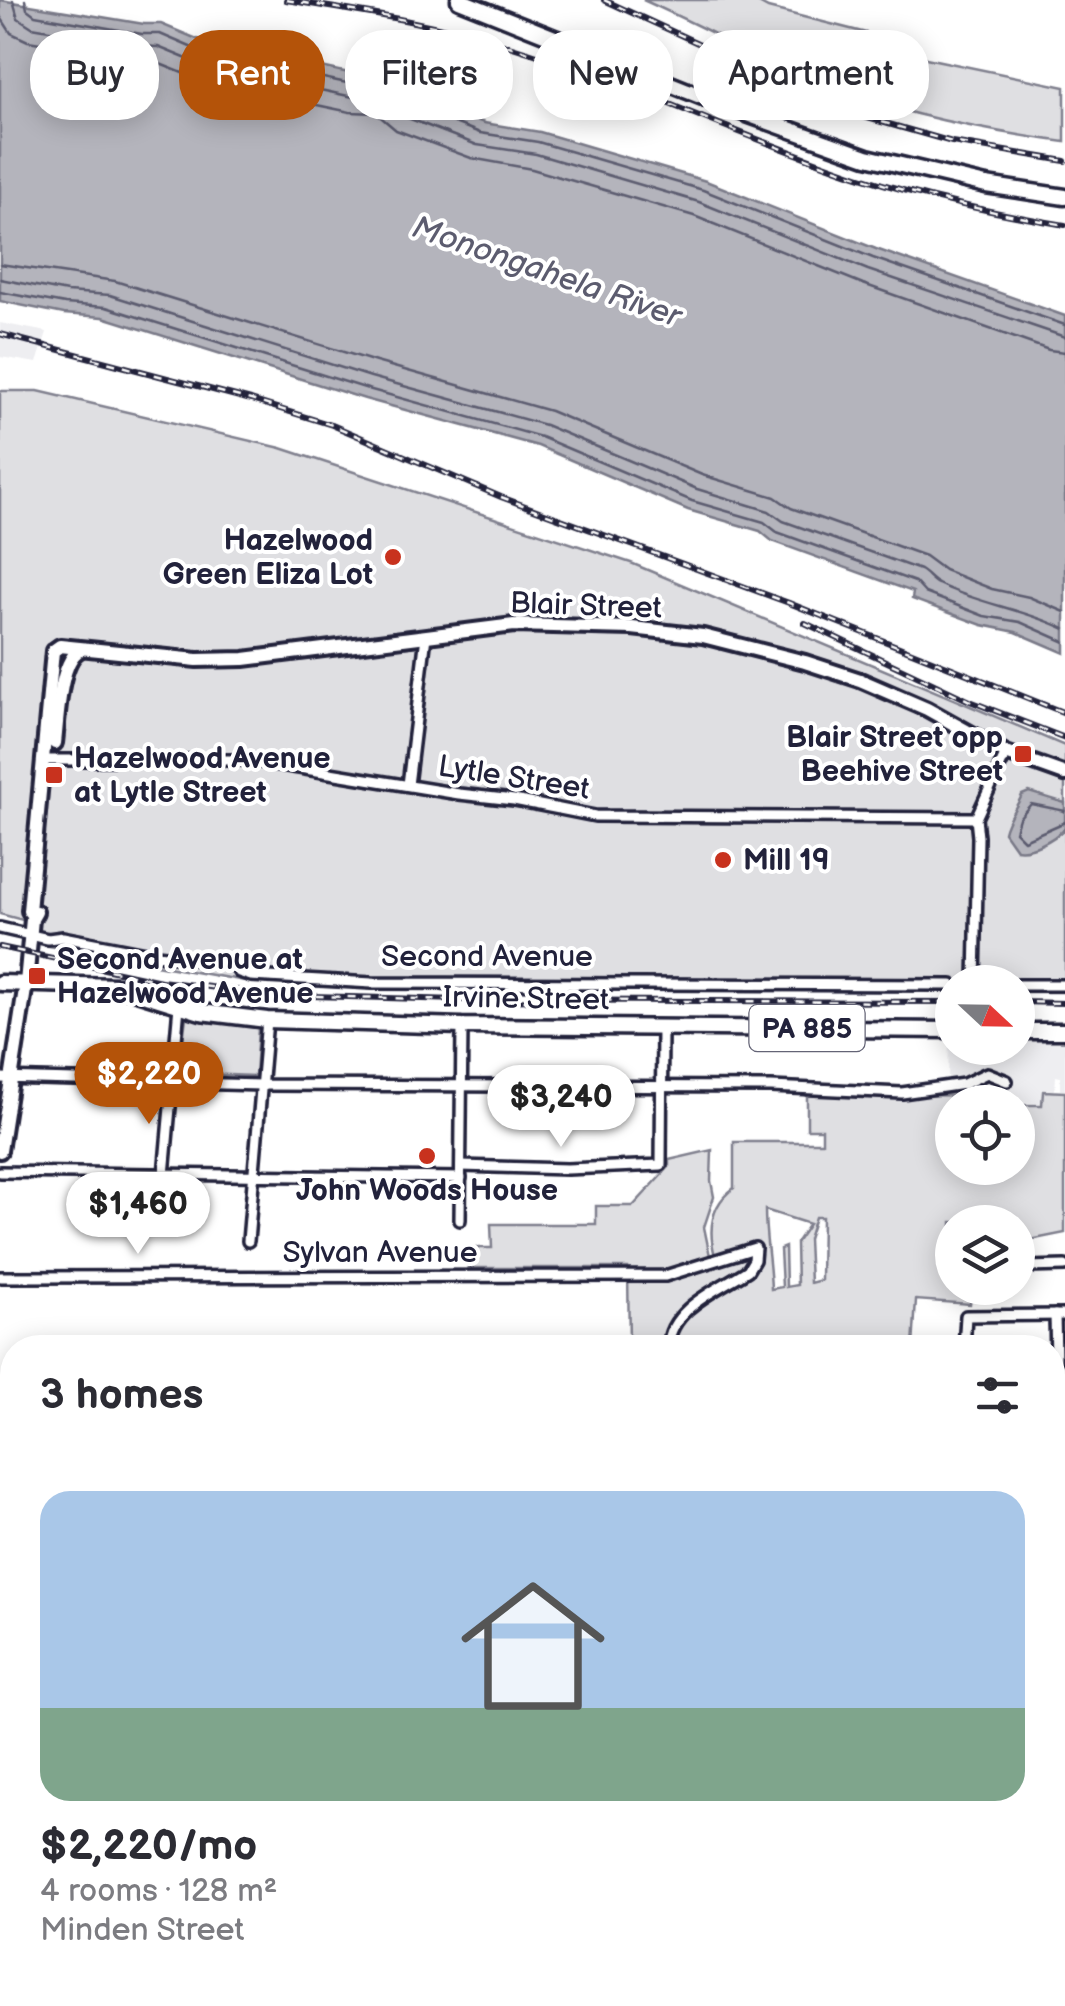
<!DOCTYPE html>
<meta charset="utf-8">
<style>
:root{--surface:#fff;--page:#f2f2f3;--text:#2b2b33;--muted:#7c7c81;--accent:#b45309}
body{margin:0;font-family:"Balsamiq Sans",sans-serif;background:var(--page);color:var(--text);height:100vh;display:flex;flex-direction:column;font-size:38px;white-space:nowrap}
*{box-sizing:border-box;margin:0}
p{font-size:32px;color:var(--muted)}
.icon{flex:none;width:55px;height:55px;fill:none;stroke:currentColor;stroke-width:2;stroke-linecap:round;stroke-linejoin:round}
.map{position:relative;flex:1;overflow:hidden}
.sheet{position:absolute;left:0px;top:1335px;width:1065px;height:672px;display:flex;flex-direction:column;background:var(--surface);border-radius:40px 40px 0 0;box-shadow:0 5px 25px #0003}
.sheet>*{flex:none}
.top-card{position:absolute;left:30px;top:30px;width:1005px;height:90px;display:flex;gap:20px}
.needle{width:65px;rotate:112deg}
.controls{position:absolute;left:935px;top:965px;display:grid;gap:20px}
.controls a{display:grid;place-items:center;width:100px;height:100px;border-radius:50%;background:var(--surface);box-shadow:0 5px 25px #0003;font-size:50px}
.price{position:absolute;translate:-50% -85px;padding:0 22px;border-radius:35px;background:#fff;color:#222;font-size:32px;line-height:65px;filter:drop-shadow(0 2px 5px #0008)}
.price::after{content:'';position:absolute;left:50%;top:60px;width:30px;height:22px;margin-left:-15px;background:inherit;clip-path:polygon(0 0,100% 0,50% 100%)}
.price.on{background:var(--accent);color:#fff}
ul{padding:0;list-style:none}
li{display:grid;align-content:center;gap:20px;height:530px;padding:0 40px}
li span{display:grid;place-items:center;height:310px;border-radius:30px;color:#555}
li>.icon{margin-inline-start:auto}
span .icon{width:180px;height:180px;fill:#fffc;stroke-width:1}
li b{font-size:42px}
h2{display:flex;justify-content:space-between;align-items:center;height:120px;padding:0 40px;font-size:42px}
.tag{padding:0 35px;border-radius:40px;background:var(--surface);box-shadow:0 5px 25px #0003;font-size:35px;line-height:90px}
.tag.on{background:var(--accent);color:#fff}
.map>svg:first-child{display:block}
.built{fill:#eeeef1}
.green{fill:#dfdfe2;stroke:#80808e;stroke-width:2.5;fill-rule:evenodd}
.water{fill:#b4b4bc;stroke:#7a7a88;stroke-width:2.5}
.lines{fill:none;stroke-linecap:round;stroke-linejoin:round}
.shore{stroke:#5c5c6f;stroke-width:2.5}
.stream{stroke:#7a7a88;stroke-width:2.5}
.street-casing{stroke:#22223b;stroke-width:16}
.secondary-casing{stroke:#22223b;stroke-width:20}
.primary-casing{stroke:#22223b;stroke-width:21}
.street{stroke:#fff;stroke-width:9}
.secondary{stroke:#fff;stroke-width:12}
.primary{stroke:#fff;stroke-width:14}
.rail-casing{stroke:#22223b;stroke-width:6}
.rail{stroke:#fff;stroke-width:2.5;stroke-dasharray:8;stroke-linecap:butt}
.poi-dot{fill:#c8321e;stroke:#fff;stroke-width:4}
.labels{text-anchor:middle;stroke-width:8;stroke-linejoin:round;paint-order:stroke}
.shield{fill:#fff;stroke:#646476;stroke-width:2.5}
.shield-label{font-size:28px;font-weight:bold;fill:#22223b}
.poi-label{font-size:30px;font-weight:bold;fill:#22223b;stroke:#fff;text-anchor:start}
.street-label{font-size:30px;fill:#22223b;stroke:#fff}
.water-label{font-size:32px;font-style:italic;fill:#5c5c6f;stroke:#fff}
</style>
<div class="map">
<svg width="1065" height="2006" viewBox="0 0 1065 2006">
<rect width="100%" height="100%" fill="#fff"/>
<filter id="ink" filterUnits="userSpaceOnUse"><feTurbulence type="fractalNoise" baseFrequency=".01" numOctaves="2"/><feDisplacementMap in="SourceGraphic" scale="20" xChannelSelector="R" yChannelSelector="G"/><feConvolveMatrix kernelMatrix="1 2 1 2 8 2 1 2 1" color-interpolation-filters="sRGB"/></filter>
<g filter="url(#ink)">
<g class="built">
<polygon points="0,323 47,332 37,363 0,357"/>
<polygon points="949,1039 952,1039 952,1048 1018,1048 1018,1040 1065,1041 1065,1090 1060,1090 1060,1077 1056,1076 1055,1090 1041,1089 1041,1103 1005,1102 1005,1093 937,1093 937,1083 948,1082"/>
</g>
<g class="green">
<path d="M643,0H753L768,8L882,37L926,58L1065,87V142C985,131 901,115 825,85C763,60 704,27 643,0Z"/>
<polygon points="0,391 38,391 281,448 631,563 1065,746 1065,992 1018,992 1018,982 952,982 952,991 561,990 251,982 44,945 23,920 0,914"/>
<polygon points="186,1017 258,1028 255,1076 179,1073"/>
<path d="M1043,1091L1065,1092V1233L1025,1241L1024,1261L1029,1275H1018V1222H952V1288H972L970,1304L916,1300L913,1347H629L628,1268H468V1248H492L491,1224H596V1206H633L669,1167V1160L712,1150L711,1181L714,1197L704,1227L710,1256H715C708,1230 710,1205 734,1188V1142H822V1129H807V1094L1004,1096L1003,1102H952V1168H1018V1105H1042ZM765,1210L809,1224L796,1243L797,1285L786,1287L785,1247L780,1249L782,1287L771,1289C770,1262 765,1237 765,1210ZM815,1217H822L821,1280L810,1283L808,1239Z"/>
<polygon points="12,1722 12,1938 0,1937 0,1726"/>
</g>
<g class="water">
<polygon points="0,0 144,24 161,24 197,39 261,49 289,60 358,75 396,75 411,95 484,123 540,132 706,181 876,249 1065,316 1065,653 1016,632 982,625 912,599 913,592 772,541 760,531 688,510 538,446 365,399 103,317 64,314 0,301"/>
<path d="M1029,792L1065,803V828C1054,839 1032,852 1016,849L1004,832C1007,817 1016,809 1022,795Z"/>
</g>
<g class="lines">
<g class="shore">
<polyline points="13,0 18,18 32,27 140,46 158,47 192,61 256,71 283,82 353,97 384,98 400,115 477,145 536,154 699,202 868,270 1065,337"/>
<polyline points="25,0 27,9 35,15 142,34 160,34 195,49 259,58 286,70 356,85 390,85 406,104 480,133 538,142 703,190 873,258 1065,325"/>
<polyline points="0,16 11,33 28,41 155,62 190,76 253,85 279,97 350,112 376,113 396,130 471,158 532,169 694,216 863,284 1049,350 1065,352"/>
<polyline points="0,264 115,281 376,362 550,411 702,475 775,497 791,508 925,556 944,570 992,589 1029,597 1065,612"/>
<path d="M0,279L67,292L110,295L371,377L545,425L697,489L769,511L783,521L920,570C927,574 931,581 938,584C979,604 1024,609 1065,629"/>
<polyline points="0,292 65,304 106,307 368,389 541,437 692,501 764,522 777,532 915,582 925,593 984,616 1020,622 1065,642"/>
<polyline points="1065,811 1031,804 1019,818 1015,831 1024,840 1065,822"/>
</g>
<polyline class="stream" points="296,65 303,42"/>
<defs>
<g id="street">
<polyline points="45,760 250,760 459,794 514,800 595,816 976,818"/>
<polyline points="408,785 426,636"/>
<polyline points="0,928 48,939 63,937 156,955 233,963 239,972 251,976 372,983 952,985"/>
<polyline points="975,982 978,837 976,818 1006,753"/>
<polyline points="1018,985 1065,985"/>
<polyline points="0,1078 261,1085 771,1087 902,1093 964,1084 987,1073 1007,1081"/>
<polyline points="461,1166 567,1169 661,1165 662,1027"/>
<polyline points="0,1172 461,1178"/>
<polyline points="164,1175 179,1006"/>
<polyline points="460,1220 462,1026"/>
<polyline points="248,1241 267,1020"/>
<polyline points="1027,1267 1065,1266"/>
<path d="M0,1277L665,1276L755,1248L754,1260L748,1270C721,1288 666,1310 669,1348"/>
<polyline points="1055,1315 1056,1360"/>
<polyline points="964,1348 966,1316 1065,1315"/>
<polyline points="1052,1462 1065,1463"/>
<polyline points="1052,1555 1065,1559"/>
<polyline points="0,1609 12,1605"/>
<polyline points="1052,1653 1065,1656"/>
<polyline points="0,1718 12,1713"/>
<polyline points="1052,1751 1065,1754"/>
<polyline points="1052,1842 1065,1847"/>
<polyline points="381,1995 387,2006"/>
<polyline points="738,1995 752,2006"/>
<polyline points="925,1995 945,2006"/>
<polyline points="21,2006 22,1995"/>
<polyline points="538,2006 539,1995"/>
<polyline points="953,2006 957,1995"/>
</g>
<g id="secondary">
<path d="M55,743C58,720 59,661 80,650"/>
<polyline points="33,916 29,911 53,651 60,646 197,660 244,659 514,625 632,628 703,636 805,662 860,680 927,709 1006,753 1065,774"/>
<polyline points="0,1151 26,983 32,919 36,912"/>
<polyline points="0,1402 9,1489 12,1492"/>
<polyline points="1052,1495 1065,1486"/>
<polyline points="1052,1917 1065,1922"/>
<polyline points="519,1995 524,2006"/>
<polyline points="702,2006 704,1995"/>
</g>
<g id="primary">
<polyline points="459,0 733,109 867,157 986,185 1065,197"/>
<polyline points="0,983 117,986 201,1012 267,1020 462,1026 952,1030"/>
<polyline points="1018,1031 1065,1031"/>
</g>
</defs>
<use href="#street" class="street-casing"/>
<use href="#secondary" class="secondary-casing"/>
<use href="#primary" class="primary-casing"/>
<use href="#street" class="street"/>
<use href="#secondary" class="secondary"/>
<use href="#primary" class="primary"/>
<defs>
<g id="rail">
<path d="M286,0C361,12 436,23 509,46C628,82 740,137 858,176C926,199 995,213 1065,225"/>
<polyline points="604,0 850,113 952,142 1065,161"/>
<polyline points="0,334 251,400 332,425 501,497 789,603 1065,713"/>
<polyline points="805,623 970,701 1065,738"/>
<polyline points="0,947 161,981 274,995 460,1000 952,1002"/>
<polyline points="1018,1002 1065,1003"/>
</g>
</defs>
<use href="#rail" class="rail-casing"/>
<use href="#rail" class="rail"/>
</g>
</g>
<g class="poi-dot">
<circle cx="393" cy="557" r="10"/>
<rect x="1013" y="744" width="20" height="20" rx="5"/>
<rect x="44" y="765" width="20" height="20" rx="5"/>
<circle cx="723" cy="860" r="10"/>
<rect x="27" y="966" width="20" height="20" rx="5"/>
<circle cx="427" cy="1156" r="10"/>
</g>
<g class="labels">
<rect class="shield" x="749.5" y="1005" width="115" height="46" rx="8"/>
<g class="shield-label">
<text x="807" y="1038">PA 885</text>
</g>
<g class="poi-label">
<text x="373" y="550" text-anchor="end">Hazelwood<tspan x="373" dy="34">Green Eliza Lot</tspan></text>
<text x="1003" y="747" text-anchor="end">Blair Street opp<tspan x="1003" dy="34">Beehive Street</tspan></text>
<text x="74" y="768">Hazelwood Avenue<tspan x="74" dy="34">at Lytle Street</tspan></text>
<text x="743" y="870">Mill 19</text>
<text x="57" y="969">Second Avenue at<tspan x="57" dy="34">Hazelwood Avenue</tspan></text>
<text x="427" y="1200" text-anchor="middle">John Woods House</text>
</g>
<g class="street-label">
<text transform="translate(586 605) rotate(2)" y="10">Blair Street</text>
<text transform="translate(514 777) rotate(9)" y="10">Lytle Street</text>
<text x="487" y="966">Second Avenue</text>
<text transform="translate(526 998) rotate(1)" y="10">Irvine Street</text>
<text x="380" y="1262">Sylvan Avenue</text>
</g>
<g class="water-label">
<text transform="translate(547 271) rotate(19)" y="11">Monongahela River</text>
</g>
</g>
</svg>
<div class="controls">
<a><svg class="needle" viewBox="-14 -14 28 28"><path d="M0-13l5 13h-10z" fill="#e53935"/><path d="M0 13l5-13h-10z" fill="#7c7c81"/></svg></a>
<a><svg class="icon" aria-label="locate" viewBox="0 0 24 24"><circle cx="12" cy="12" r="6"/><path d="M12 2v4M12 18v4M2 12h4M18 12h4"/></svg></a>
<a><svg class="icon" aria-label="layers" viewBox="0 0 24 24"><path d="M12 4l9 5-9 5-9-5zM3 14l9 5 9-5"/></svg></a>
</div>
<b class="price on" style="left:149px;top:1127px">$2,220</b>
<b class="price" style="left:561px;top:1150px">$3,240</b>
<b class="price" style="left:138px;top:1257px">$1,460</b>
<div class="top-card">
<a class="tag">Buy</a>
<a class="tag on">Rent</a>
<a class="tag">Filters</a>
<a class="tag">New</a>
<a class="tag">Apartment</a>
</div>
<section class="sheet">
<h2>3 homes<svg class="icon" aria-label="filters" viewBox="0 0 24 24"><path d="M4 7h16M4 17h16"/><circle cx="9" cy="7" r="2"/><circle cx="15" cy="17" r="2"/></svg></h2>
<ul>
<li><span style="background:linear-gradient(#a9c7e8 70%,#7fa58c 0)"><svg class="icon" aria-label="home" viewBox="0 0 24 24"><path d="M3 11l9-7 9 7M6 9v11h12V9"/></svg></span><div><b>$2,220/mo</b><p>4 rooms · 128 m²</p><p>Minden Street</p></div></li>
</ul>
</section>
</div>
